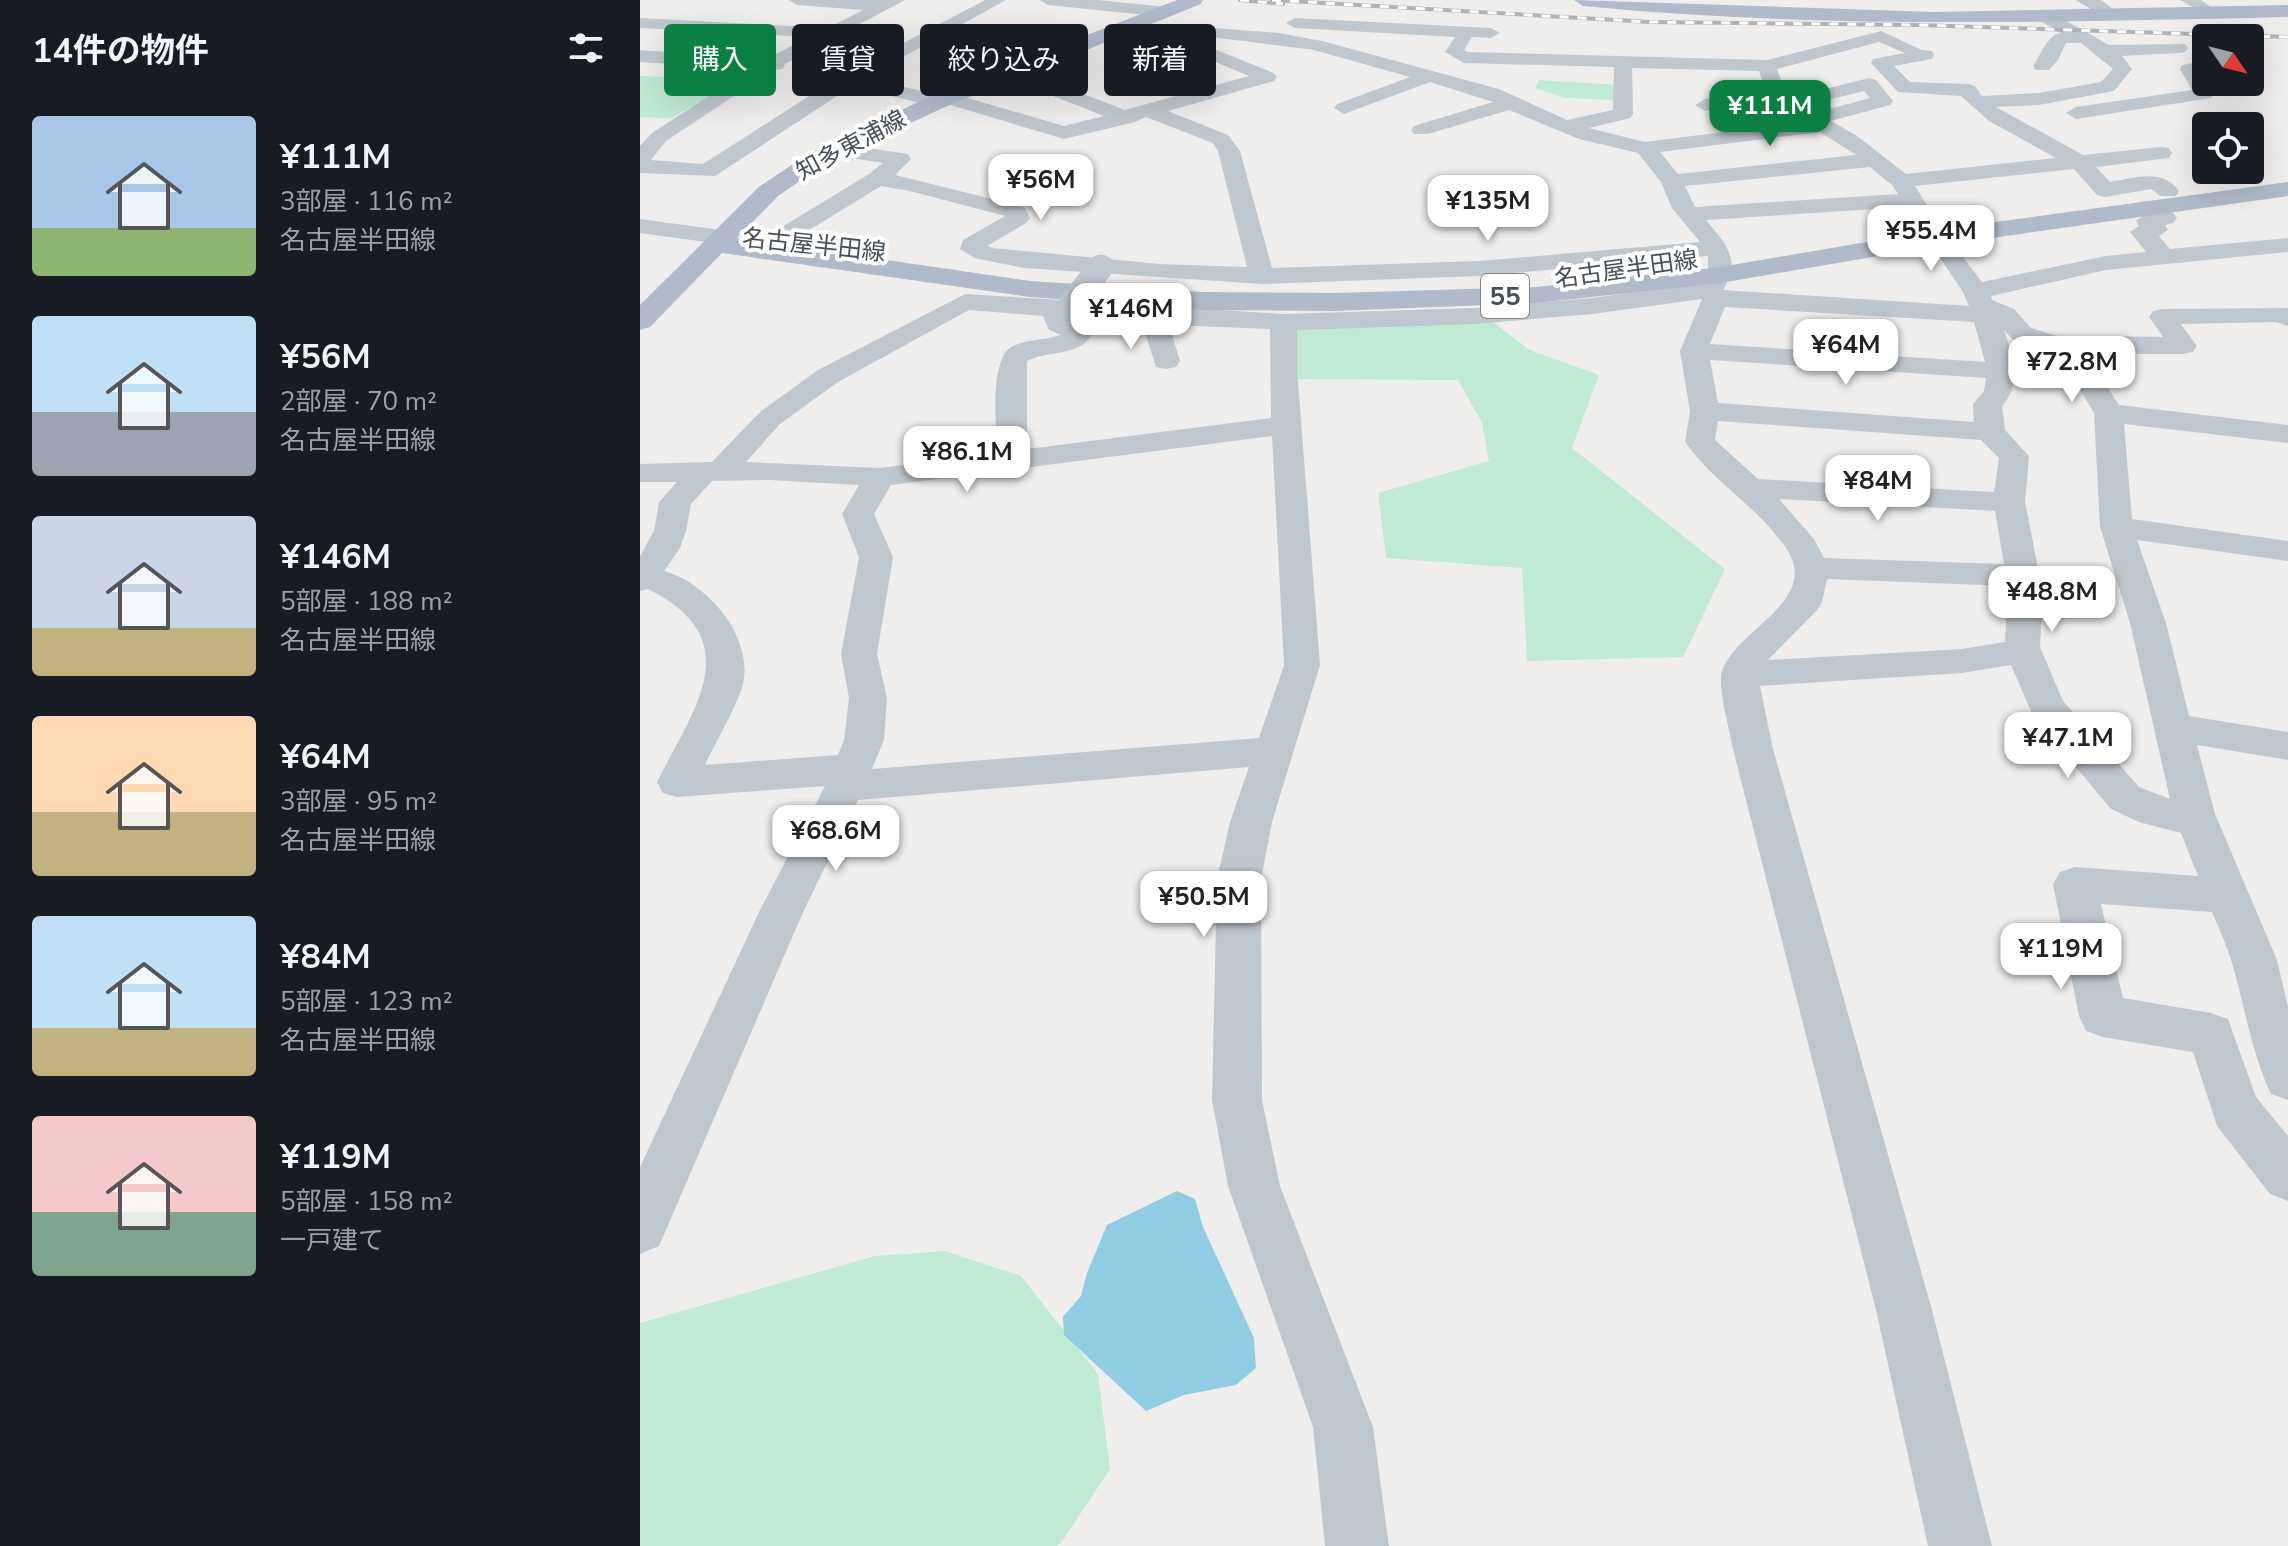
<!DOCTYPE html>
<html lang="ja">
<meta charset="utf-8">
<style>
:root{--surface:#171b24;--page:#20242c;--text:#f1f3f6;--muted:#9ea1a6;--accent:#0b8043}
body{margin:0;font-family:"Nunito Sans","Noto Sans JP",sans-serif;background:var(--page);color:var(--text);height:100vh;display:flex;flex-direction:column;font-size:30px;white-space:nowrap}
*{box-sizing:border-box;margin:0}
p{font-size:26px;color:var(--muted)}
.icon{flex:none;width:44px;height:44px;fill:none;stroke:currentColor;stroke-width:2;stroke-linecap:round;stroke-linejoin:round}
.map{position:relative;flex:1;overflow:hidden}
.drawer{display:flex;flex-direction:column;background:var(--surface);width:640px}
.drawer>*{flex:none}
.hud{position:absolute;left:24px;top:24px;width:760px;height:72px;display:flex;gap:16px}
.needle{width:52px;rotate:125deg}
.fabs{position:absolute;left:1552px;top:24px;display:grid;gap:16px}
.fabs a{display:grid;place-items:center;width:72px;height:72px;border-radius:8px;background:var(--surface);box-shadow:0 8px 32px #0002;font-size:40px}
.price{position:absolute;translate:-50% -68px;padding:0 18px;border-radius:16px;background:#fff;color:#222;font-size:26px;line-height:52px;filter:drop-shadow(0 2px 4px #0008)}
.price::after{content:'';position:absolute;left:50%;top:48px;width:24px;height:18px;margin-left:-12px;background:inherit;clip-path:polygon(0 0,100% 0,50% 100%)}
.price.current{background:var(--accent);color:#fff}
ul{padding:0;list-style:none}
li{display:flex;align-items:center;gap:24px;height:200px;padding:0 32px}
li span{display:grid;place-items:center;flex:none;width:224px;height:160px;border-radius:8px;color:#555}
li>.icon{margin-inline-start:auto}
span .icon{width:96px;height:96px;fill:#fffc;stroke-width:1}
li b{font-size:34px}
h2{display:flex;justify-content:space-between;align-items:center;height:96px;padding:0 32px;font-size:34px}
.tag{padding:0 28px;border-radius:8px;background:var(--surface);box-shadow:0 8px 32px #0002;font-size:28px;line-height:72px}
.tag.current{background:var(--accent);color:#fff}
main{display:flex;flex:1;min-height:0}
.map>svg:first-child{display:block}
.green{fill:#bfead3}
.water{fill:#90cce3}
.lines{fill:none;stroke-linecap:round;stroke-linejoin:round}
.street{fill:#bfc7ce;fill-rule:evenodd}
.primary{fill:#afbbca;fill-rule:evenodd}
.rail-casing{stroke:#b0b2b7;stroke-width:4}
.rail{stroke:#fff;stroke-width:3;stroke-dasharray:9;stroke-linecap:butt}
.street-bridge{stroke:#bfc7ce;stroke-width:25}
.labels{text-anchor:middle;stroke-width:8;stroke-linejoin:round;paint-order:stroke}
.far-street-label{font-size:24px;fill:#474f59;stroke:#fff}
.shield{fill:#fff;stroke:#7e848b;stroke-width:2}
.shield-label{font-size:26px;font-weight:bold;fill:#474f59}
</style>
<main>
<section class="drawer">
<h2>14件の物件<svg class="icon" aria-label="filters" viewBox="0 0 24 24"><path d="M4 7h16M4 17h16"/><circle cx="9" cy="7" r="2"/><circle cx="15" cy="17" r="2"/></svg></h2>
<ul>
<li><span style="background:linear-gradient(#a9c7e8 70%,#8fb573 0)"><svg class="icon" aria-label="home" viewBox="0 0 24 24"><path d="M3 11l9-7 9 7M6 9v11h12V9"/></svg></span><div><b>¥111M</b><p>3部屋 · 116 m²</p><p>名古屋半田線</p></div></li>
<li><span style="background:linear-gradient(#bfe0f5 60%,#9aa5b1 0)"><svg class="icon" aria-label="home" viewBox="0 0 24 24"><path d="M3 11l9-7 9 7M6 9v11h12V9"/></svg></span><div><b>¥56M</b><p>2部屋 · 70 m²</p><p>名古屋半田線</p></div></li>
<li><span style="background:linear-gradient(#c9d6e8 70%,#c2b280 0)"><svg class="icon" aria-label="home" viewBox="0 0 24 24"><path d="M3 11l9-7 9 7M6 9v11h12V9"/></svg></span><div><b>¥146M</b><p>5部屋 · 188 m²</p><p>名古屋半田線</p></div></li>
<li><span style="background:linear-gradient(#ffd9b3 60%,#c2b280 0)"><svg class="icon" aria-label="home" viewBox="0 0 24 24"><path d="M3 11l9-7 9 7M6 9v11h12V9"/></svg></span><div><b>¥64M</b><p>3部屋 · 95 m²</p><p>名古屋半田線</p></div></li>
<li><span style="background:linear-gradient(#bfe0f5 70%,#c2b280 0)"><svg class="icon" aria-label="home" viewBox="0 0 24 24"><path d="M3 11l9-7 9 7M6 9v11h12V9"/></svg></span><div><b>¥84M</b><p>5部屋 · 123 m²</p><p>名古屋半田線</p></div></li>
<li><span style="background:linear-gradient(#f6c9c9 60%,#7fa58c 0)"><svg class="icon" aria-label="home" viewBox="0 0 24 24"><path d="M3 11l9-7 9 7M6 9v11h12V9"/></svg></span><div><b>¥119M</b><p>5部屋 · 158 m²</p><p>一戸建て</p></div></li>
</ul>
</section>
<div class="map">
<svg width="1648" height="1546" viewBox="0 0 1648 1546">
<rect width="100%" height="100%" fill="#f0eeed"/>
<g class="green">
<polygon points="0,76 98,79 32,118 0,117"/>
<polygon points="899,80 977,85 974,100 925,98 895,88"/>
<polygon points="850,320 890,350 959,375 932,448 1085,569 1043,657 887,661 882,568 746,558 738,493 849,461 842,423 818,380 649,379 649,331 691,323"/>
<polygon points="305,1251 381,1276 458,1374 470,1469 421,1543 417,1546 0,1546 0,1323 235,1256"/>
</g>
<polygon class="water" points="537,1191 555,1199 563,1227 614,1338 616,1368 596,1385 544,1395 506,1411 424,1335 423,1317 441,1296 447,1273 467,1225"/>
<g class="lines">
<g class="street">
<path d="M149,0H265L145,64L143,69L133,70L26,141L11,160L63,164L191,82L188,78L191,74H205L345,0H366L225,78L299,95L307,92L424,126L464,116L413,96L350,83L347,79L357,73L425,87L485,110L609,76L494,28L491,24L500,19L634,73L637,77L634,81L528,111L588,135L600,151L632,268L839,261L1060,242L1032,208L1021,182L998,153L939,139L869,110L788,134H774L771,130L774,126L853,102L790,82L704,114L694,108L697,104L770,77L674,50L555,35L549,34L546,30L549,26L639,33L682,41L859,89L927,120L973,110L974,67L824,63L805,52L815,37L655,28L646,23L655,18L851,28L860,33L851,38L832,37L824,50L827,52L1127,60L1241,31L1282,50L1292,51L1294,55L1292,59L1254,66L1270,82L1328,84L1335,86L1342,96L1399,93L1461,82L1473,69L1441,43H1426L1418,60L1409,70H1395L1393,66C1401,55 1407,35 1421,33L1397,19L1394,15L1397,11H1409L1469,45L1545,44L1548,48L1545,52L1539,53L1482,56L1492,69L1474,91L1399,105L1356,107L1443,155L1521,147L1529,148L1532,153L1529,158L1456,167L1470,182C1495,178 1522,168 1539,191L1536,196H1520L1511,189L1465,197L1457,195L1434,169L1275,186L1306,235L1342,282L1466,256L1506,252L1490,232L1499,226L1496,221L1504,215L1496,207L1500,202C1514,199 1529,206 1537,218L1533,223L1525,225L1528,230L1519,236L1530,249L1648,238V252L1466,270L1351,296L1352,300L1374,309L1391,328L1430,340L1457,336L1523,337L1509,317L1513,311L1522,309L1648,308V326L1636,322L1541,324L1557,346L1553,352L1543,354H1446L1479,405L1648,425V443L1484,424L1492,519L1648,541V561L1497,540L1526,623L1549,716L1648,732V760L1557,745L1575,814L1637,960L1648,1007V1100L1631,1094C1610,1049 1605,1005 1591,960C1586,944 1579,928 1572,912L1461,904L1483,998L1571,1013L1588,1019L1616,1097L1648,1136V1201L1630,1194L1577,1126L1553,1052L1463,1037L1446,1031L1439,1016L1413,884L1420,872L1435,867L1558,876L1541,833L1499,822L1471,809L1393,716L1371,665L1322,673L1120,686L1133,749L1292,1310L1352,1546H1288L1236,1310L1093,749C1090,731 1077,686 1082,671C1096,629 1182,601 1146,548C1118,507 1072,481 1045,442L1050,411L1040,351L1062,299L952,314L835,324L657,330V369L680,665L632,822L621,879L622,1100L640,1186L733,1427L749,1546H685L673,1427L588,1186L572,1100L577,879L590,822L609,767L218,800L164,910L19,1246L0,1254V1167L120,910L185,786L37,797L23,793L17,782C54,708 110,640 8,589L0,591V556L14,531L19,502L37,482H0V464L72,462L120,412L178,370L325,294L644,314L835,308L952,298L1062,283L1068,270V256L839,276L622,284L384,268L334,258L320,249L323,240L365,216L270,191L241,186L148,243H132L128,238L132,233L229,174L243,163L186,154L183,149L186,144L194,143L268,154L271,159L255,175L384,207L390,218L386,223L347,246L352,248L520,264L607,267L578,151L573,143L506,117L495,122L424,139L307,104L299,107L211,87L75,176L0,173V146L12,133L110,69L0,62V50L126,59L169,37L0,28V18L188,28L223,10L157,5ZM1239,42L1265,53L1233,59L1231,63L1258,92L1321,96L1349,121L1416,158L1266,174L1217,136L1191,121L1250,105L1253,101L1236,80L1229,78L1153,97L1144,89L1137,69ZM992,68L1119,71L1126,92L1065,99L1055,105L1065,111L1136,103L1162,122L1005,142L949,128L990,118L993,114ZM1224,91L1230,98L1175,113L1164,106ZM1180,132L1216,155L1038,174L1020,152ZM1230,167L1252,185L1258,194L1055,207L1045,186ZM1266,207L1323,292L1329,306L1083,290C1102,260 1086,244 1066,220ZM1085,307L1334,322L1345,362L1070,344ZM329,310L403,316L409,330L421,335C406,340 388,339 373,346C348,358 357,428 357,453L240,468L106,462L140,424L198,382ZM430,318L502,323L516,367L526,369L536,367L540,361L529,325L630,329L631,418L387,449V361C407,350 437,357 451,336L445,325ZM1364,330L1373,340L1419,354L1454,413L1460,527L1490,623L1530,799L1499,787L1423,701L1400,647L1403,593L1385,502L1389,456L1365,430L1362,406C1382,385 1373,355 1364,330ZM1070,360L1346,378L1344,391L1333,404L1334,422L1078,403ZM1078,421L1341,440L1359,458L1354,492L1118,479L1075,440ZM632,436L644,665L619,738L232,769L244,740L247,698L237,654L253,557L234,514L251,485ZM130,480L219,485L202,514L219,557L201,654L209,698L204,740L198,755L65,765C75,743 101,700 104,679C110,633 67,583 24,571L40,548L46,531L51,504L72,481ZM1139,499L1355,511L1364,564L1184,558L1174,539ZM1187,579L1368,586L1365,642L1322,649L1128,660L1177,610L1182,602Z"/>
<polygon points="400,0 458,0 526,7 535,12 526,17 408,5"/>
<polygon points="1436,0 1461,0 1480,14 1477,18 1465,18"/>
<polygon points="1541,0 1561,0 1579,13 1570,18"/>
<polygon points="1566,61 1566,73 1561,73 1574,94 1571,98 1436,119 1426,113 1436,107 1552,90 1540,69 1542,65"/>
<polygon points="0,219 81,230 89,232 93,237 89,242 81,244 0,233"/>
</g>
<g class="primary">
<polygon points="537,0 563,0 561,4 307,106 184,164 138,196 97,238 390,281 562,292 695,293 896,287 1081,267 1296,230 1648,182 1648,196 1296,246 1081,283 896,303 695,311 562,310 390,297 82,253 10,327 0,330 0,305 120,186 168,154 291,96"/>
<path d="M934,0L1295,12L1648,5V17C1412,22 1178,29 943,6Z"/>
</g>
<defs>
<g id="rail">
<polyline points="600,0 643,4"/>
<polyline points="632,0 1010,22 1279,25 1648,37"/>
</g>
</defs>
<use href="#rail" class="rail-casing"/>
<use href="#rail" class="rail"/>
<polyline class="street-bridge" points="426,310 461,267"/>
</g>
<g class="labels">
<g class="far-street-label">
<text transform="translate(211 145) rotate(-28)" y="8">知多東浦線</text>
<text transform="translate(174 245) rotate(6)" y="8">名古屋半田線</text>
<text transform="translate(986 269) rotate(-8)" y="8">名古屋半田線</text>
</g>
<rect class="shield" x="841" y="274" width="48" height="44" rx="6"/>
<g class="shield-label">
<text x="865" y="305">55</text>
</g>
</g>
</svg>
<div class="fabs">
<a><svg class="needle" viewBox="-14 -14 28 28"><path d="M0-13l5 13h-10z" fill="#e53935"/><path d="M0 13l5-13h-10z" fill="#9ea1a6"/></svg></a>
<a><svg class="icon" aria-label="locate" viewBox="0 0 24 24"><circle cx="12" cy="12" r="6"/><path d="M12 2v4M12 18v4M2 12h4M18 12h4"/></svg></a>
</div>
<b class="price current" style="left:1130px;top:148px">¥111M</b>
<b class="price" style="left:401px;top:222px">¥56M</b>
<b class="price" style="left:848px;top:243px">¥135M</b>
<b class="price" style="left:1291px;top:273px">¥55.4M</b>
<b class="price" style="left:491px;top:351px">¥146M</b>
<b class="price" style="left:1206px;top:387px">¥64M</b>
<b class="price" style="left:1432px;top:404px">¥72.8M</b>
<b class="price" style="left:327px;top:494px">¥86.1M</b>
<b class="price" style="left:1238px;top:523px">¥84M</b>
<b class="price" style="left:1412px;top:634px">¥48.8M</b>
<b class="price" style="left:1428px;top:780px">¥47.1M</b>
<b class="price" style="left:196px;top:873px">¥68.6M</b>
<b class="price" style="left:564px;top:939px">¥50.5M</b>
<b class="price" style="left:1421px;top:991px">¥119M</b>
<div class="hud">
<a class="tag current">購入</a>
<a class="tag">賃貸</a>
<a class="tag">絞り込み</a>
<a class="tag">新着</a>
</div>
</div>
</main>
